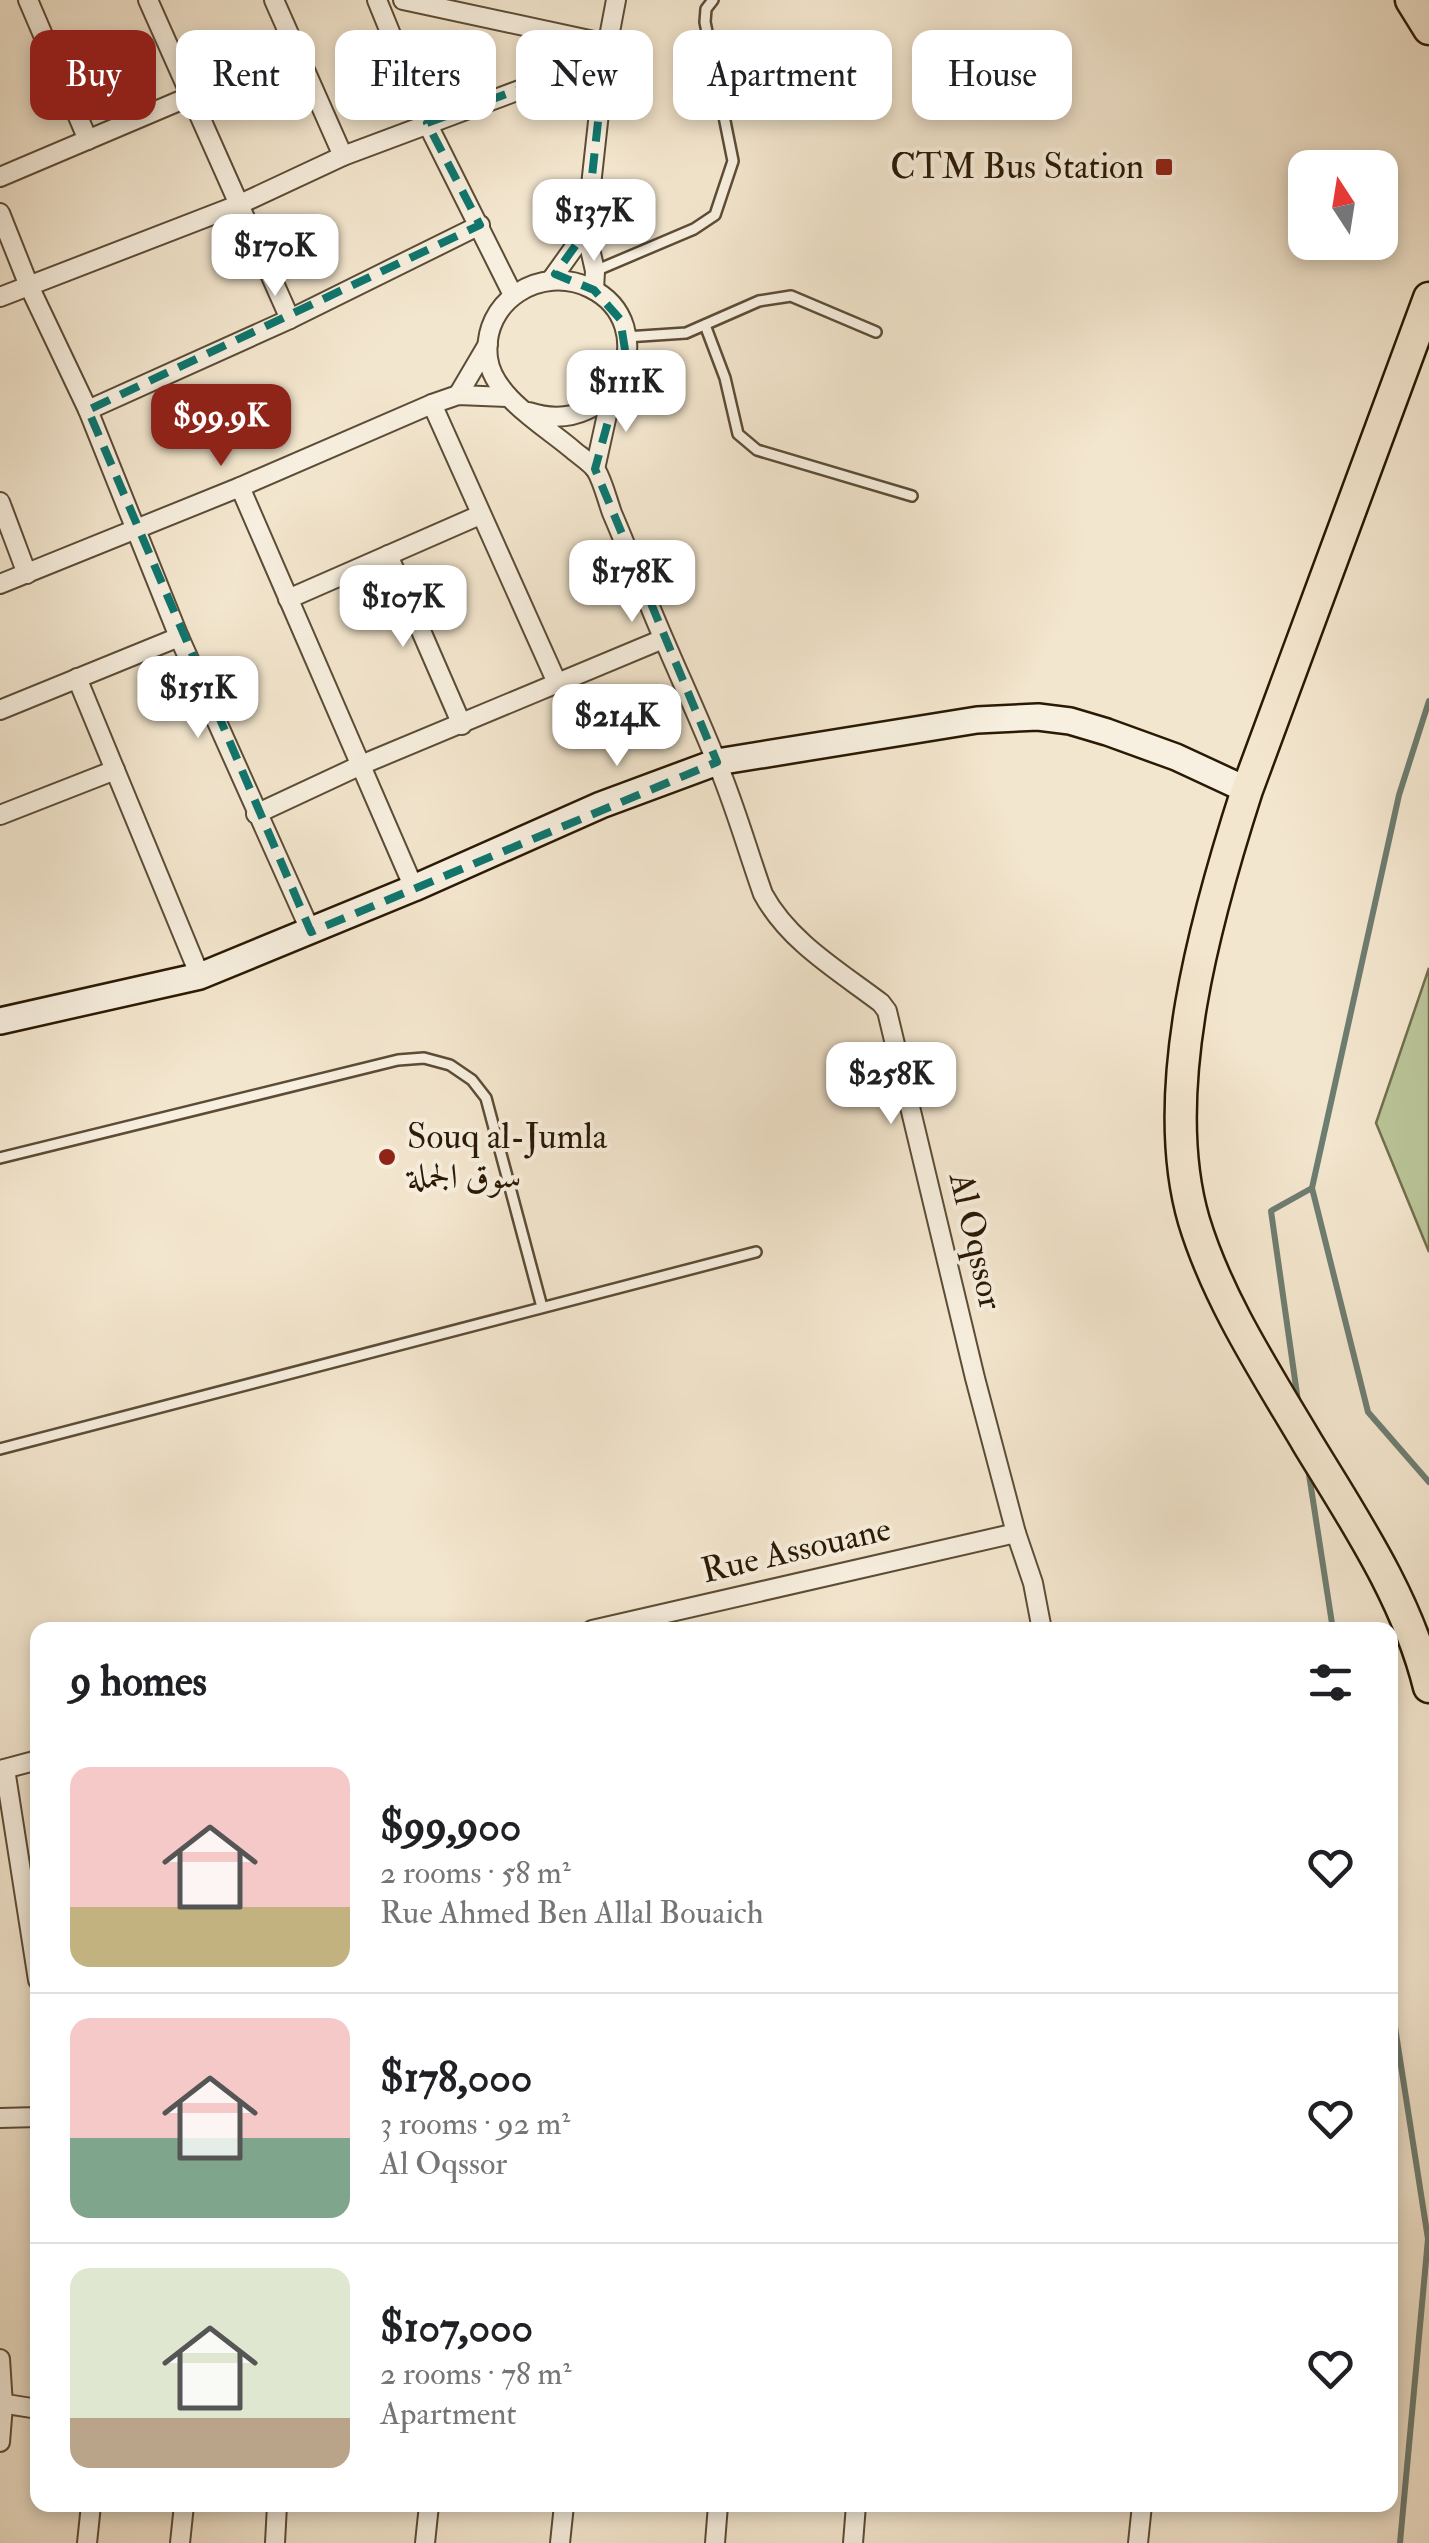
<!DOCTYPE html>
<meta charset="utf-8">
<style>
:root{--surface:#fff;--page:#f2f2f2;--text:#202124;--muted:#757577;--line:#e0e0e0;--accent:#8f2418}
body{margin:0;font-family:"IM FELL Double Pica",Amiri,serif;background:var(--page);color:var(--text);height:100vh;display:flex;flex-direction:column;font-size:38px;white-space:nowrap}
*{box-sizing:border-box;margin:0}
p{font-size:32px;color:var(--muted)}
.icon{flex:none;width:55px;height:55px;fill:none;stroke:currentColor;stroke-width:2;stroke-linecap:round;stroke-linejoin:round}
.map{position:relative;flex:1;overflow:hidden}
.side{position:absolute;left:30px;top:1622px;width:1368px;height:890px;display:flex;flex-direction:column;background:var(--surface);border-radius:20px;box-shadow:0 5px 15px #0003}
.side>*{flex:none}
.top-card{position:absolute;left:30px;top:30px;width:1370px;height:90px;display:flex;gap:20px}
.needle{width:65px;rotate:348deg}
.tools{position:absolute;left:1288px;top:150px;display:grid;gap:20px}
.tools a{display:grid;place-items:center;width:110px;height:110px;border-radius:20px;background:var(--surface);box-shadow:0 5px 15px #0003;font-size:50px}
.price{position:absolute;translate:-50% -85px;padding:0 22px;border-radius:20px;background:#fff;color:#222;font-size:32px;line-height:65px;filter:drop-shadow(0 2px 5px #0008)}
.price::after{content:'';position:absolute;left:50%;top:60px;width:30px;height:22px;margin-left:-15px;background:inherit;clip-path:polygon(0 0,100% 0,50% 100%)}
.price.current{background:var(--accent);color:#fff}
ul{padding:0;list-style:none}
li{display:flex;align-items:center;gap:30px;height:250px;padding:0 40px}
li+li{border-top:2px solid var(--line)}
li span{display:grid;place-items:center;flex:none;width:280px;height:200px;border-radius:20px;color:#555}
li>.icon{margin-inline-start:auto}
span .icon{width:120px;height:120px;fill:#fffc;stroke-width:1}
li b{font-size:42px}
h2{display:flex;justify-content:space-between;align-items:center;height:120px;padding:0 40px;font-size:42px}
.pill{padding:0 35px;border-radius:20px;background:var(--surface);box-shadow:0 5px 15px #0003;font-size:35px;line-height:90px}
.pill.current{background:var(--accent);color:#fff}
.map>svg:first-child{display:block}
</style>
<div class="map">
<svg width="1429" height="2543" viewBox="0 0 1429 2543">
<rect width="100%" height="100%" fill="#f3e6ce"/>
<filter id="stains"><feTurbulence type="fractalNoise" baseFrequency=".002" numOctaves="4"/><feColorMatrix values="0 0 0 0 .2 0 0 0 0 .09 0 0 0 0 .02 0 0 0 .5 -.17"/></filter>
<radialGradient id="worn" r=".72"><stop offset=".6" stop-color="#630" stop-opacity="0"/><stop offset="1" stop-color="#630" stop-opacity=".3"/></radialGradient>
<!-- green -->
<path fill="#bac599" stroke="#726f4e" stroke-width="2.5" d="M 1429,968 L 1429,1252 L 1376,1123 Z"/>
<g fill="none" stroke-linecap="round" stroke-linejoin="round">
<!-- stream -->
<g stroke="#6e7d71" stroke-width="6">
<path d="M 1312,1188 L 1368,1412 L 1429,1482"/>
<path d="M 1298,1401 L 1271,1211 L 1312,1188 L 1399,795 L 1429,701"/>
<path d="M 1308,1468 L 1333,1630"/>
<path d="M 1390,1995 L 1428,2239 L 1400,2543"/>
</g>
<!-- lane casing -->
<g stroke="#5c4c36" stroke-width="14">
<g id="lane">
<path d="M 595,271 L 694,229 L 715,215 L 733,161 L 705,22 L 706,9 L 713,0"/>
<path d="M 705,325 L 725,378 L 738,434 L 757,450 L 912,496"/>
<path d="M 626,337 L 686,333 L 759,301 L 791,296 L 876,332"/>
<path d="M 0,1158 L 398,1060 L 424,1058 L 450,1065 L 472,1080 L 486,1098 L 542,1307"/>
<path d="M 0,1449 L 756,1252"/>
</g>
</g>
<!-- street casing -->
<g stroke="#5c4c36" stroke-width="22">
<g id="street">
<path d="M 28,0 L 88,140"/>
<path d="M 148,0 L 290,319"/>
<path d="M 274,0 L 343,156"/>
<path d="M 377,0 L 427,123 L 513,295"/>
<path d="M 403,0 L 608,44"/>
<path d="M 0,177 L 191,96"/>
<path d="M 0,213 L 29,286 L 88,410 L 179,637 L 311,932"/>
<path d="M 551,280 L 586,231"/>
<path d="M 594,290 L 595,271 L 586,231 L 605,58 L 616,0"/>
<path d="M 0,297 L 238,205 L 343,156 L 605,58"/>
<path d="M 458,395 L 488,344"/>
<path d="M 432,404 L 558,685"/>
<path d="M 88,410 L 290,319 L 480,225"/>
<path d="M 529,412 C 619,441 664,324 590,288 C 541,264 481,301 488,358 C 493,397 544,425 573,450 C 580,456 591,463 596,470 C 603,482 607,499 612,513 C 625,543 637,574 649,604 C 670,656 694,706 715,758 C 734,802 747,849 763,894 C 789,942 839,971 881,1003 L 887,1011 L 975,1378 L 1016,1533 L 1033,1583 L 1042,1630"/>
<path d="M 595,469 L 612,392"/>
<path d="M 240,487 L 414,888"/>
<path d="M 0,502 L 27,574"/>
<path d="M 388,555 L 462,725"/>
<path d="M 0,584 L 240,487 L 432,404 L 458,395 L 507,397"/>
<path d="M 288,599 L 480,515"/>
<path d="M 77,678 L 200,976"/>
<path d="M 0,710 L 179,637"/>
<path d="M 256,814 L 361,765 L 663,639"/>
<path d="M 0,815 L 115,770"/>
<path d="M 592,1630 L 1016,1533"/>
<path d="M 5,1769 L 38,1980"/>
<path d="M 0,1770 L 38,1760"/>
<path d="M 0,2118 L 38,2117"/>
<path d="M 0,2359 L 3,2405 L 0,2442"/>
<path d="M 0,2403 L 38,2409"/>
<path d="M 87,2543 L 91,2505"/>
<path d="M 180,2543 L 184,2505"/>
<path d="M 275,2543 L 277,2505"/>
<path d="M 425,2543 L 429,2505"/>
<path d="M 560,2543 L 564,2505"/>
<path d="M 715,2543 L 718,2505"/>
<path d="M 853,2543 L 856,2505"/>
<path d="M 1138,2543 L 1142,2505"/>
</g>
</g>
<!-- secondary casing -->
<g stroke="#2a1903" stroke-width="30">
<path id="secondary" d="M 0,1021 L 200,976 L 414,888 L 601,805 L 717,762 L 977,720 L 1038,717 L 1070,721 L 1107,732 L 1176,757 L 1247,790"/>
</g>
<!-- primary casing -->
<g stroke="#2a1903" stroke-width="35">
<g id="primary">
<path d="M 1411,0 L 1429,29"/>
<path d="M 1429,298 L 1247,790 C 1207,914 1156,1092 1194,1221 C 1218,1300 1266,1373 1308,1444 C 1355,1521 1407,1598 1429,1687"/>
</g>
</g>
<!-- lane -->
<use href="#lane" stroke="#f7efdf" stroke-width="9"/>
<!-- street -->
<use href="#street" stroke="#f7efdf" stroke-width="18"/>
<!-- secondary -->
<use href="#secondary" stroke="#f7efdf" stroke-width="25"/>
<!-- primary -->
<use href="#primary" stroke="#f3e6ce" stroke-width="30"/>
</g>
<!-- marked area -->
<path fill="none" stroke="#0f766e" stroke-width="8" stroke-dasharray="20 12" stroke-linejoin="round" d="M 605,58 L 586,231 L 555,274 L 594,290 L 620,319 L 626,356 L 595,469 L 717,762 L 311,932 L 88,410 L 480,225 L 427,123 Z"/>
<!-- markers -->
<g fill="#8f2418" stroke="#f7efdf" stroke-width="4">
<rect x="1154" y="157" width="20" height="20" rx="5"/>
<circle cx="387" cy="1157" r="10"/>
</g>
<g text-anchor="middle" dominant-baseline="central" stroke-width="8" stroke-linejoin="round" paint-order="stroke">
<!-- poi labels -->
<g font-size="35" fill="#2a1903" stroke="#f7efdf" text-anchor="end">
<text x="1144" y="167">CTM Bus Station</text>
<text x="407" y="1137" text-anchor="start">Souq al-Jumla<tspan x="407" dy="40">سوق الجملة</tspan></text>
</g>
<!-- street labels -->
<g font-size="35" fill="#2a1903" stroke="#f7efdf">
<text transform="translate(976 1241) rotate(77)">Al Oqssor</text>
<text transform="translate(796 1550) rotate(-13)">Rue Assouane</text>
</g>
</g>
<rect width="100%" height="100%" filter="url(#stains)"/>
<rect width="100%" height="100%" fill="url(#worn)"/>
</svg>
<div class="tools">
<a><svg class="needle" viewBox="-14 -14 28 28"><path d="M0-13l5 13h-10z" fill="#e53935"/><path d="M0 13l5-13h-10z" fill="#757577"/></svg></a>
</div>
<b class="price" style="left:594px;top:264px">$137K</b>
<b class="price" style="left:275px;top:299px">$170K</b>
<b class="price" style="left:626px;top:435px">$111K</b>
<b class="price current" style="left:221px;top:469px">$99.9K</b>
<b class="price" style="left:632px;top:625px">$178K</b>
<b class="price" style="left:403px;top:650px">$107K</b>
<b class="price" style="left:198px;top:741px">$151K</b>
<b class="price" style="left:617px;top:769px">$214K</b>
<b class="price" style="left:891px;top:1127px">$258K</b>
<div class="top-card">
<a class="pill current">Buy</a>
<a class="pill">Rent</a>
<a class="pill">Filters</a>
<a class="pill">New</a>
<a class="pill">Apartment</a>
<a class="pill">House</a>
</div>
<section class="side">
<h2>9 homes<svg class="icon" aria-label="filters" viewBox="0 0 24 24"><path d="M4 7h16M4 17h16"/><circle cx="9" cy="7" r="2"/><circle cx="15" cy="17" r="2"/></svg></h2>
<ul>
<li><span style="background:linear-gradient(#f6c9c9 70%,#c2b280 0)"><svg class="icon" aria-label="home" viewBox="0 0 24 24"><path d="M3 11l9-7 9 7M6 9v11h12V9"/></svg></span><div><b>$99,900</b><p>2 rooms · 58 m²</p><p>Rue Ahmed Ben Allal Bouaich</p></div><svg class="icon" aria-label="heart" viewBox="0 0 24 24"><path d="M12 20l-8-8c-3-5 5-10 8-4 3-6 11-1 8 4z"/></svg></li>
<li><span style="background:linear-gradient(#f6c9c9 60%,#7fa58c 0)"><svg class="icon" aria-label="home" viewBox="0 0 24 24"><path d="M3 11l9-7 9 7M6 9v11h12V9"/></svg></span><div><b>$178,000</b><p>3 rooms · 92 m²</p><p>Al Oqssor</p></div><svg class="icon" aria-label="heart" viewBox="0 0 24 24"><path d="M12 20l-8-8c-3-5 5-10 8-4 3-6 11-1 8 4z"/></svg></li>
<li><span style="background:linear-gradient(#dfe7d0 75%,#b9a48a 0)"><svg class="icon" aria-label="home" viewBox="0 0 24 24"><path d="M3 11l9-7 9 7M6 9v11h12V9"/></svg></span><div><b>$107,000</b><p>2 rooms · 78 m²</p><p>Apartment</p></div><svg class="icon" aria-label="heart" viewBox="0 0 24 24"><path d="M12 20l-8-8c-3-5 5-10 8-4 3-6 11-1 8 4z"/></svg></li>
</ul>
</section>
</div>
